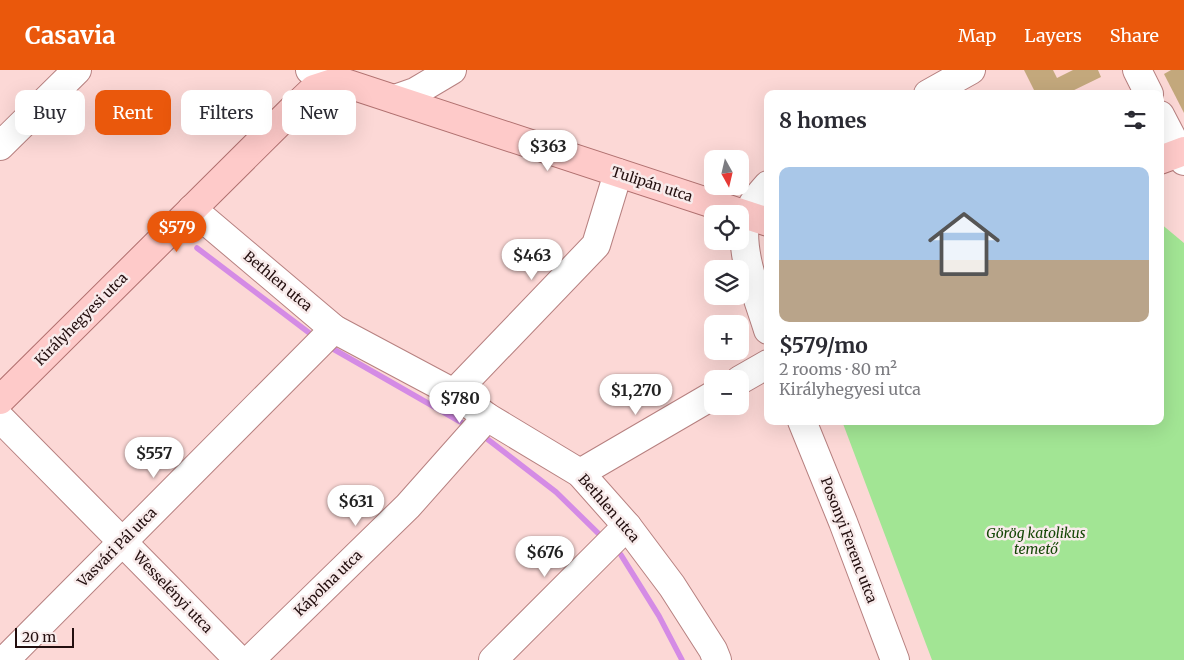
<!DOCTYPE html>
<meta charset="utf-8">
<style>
:root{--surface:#fff;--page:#f7f7f7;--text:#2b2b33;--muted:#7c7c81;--accent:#ea580c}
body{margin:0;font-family:Merriweather,serif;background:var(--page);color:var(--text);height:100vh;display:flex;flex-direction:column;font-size:19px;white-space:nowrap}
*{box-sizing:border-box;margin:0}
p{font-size:16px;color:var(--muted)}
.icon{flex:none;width:28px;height:28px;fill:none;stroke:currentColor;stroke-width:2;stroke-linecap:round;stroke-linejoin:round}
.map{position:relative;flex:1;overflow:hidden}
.drawer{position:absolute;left:764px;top:20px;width:400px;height:335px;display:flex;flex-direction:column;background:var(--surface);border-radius:10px;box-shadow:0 5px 20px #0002}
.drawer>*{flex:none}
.hud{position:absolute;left:15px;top:20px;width:475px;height:45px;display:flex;gap:10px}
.needle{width:32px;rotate:172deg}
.fabs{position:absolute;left:704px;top:80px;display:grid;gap:10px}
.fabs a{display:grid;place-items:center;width:45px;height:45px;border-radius:10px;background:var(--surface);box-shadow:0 5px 20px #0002;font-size:25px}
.scale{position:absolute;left:15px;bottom:12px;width:59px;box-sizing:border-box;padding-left:5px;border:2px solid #230f0f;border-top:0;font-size:14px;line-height:18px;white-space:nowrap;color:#230f0f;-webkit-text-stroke:4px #f8ebeb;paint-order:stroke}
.price{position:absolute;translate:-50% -42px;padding:0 11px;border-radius:18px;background:#fff;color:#222;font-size:16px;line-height:32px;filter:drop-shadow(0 1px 2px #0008)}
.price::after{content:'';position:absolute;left:50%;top:30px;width:15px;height:11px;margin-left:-8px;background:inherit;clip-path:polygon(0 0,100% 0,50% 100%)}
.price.selected{background:var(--accent);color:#fff}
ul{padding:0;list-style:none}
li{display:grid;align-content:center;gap:10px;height:265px;padding:0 15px}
li span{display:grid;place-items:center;height:155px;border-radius:10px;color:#555}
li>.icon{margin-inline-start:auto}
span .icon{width:90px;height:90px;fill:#fffc;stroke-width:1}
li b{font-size:21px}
h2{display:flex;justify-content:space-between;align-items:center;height:60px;padding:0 15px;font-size:21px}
.pill{padding:0 18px;border-radius:10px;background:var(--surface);box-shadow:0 5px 20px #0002;font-size:18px;line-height:45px}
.pill.selected{background:var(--accent);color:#fff}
header{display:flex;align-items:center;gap:30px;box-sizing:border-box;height:70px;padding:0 25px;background:var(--accent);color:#fff}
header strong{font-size:24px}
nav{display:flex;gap:28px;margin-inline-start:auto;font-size:18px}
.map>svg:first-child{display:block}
</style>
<header>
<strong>Casavia</strong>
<nav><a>Map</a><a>Layers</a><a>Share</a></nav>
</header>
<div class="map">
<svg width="1184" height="590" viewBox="0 0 1184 590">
<rect width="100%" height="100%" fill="#fcd8d6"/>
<!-- green -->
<path fill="#a2e594" d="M 1160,153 L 1184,173 L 1184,590 L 932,590 L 842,351 L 1160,351 Z"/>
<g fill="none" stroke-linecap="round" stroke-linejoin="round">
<!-- stream -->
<g stroke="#d48be5" stroke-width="5.5">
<path d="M 197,178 L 316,268"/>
<path d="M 328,276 L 466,355"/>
<path d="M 486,368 L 556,422 L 602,467"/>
<path d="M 621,485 L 659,546 L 682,590"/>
</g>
</g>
<!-- building -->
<g fill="#c3a87c">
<path d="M 1024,0 L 1053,0 L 1057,8 L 1073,0 L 1098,0 L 1101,7 L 1066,24 L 1036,24 Z"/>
<path d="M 1171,0 L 1184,0 L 1184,43 L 1164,4 Z"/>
</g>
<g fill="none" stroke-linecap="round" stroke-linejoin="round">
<!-- minor casing -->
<g stroke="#b78180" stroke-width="30">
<g id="minor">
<path d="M 310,0 L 339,11"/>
<path d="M 1137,0 L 1149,24"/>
<path d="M 928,24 L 971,0"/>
<path d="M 395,29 L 415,22 L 452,0"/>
<path d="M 1160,45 L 1184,91"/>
<path d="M 0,76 L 77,0"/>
<path d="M 768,115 C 760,124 752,133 748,144 C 735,173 759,230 768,260"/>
<path d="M 192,139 L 334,259 L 454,323 L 487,347 L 580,403 L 627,456 L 672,516 L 713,580 L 717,590"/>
<path d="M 740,310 L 768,294"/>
<path d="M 454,323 L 596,175 L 618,103"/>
<path d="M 0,348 L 239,590"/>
<path d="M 802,351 L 843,452 L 895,590"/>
<path d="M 580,403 L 712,326"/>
<path d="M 5,590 L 334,259"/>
<path d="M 250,590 L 408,436 L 487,347"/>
<path d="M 493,590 L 627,456"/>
</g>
</g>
<!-- major casing -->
<g stroke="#b17170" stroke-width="30">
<g id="major">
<path d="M 1160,90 L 1184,81"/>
<path d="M 0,330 L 294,38 L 314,19 L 339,11 L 768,152"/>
</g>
</g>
<!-- minor -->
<use href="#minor" stroke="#fff" stroke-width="28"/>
<!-- major -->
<use href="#major" stroke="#fecac9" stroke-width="28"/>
</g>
<g text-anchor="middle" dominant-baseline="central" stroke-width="5" stroke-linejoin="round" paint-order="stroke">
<!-- street labels -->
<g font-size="14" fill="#230f0f" stroke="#f8ebeb">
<text transform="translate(652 114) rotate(18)">Tulipán utca</text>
<text transform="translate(278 211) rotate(40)">Bethlen utca</text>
<text transform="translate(81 249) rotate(-45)">Királyhegyesi utca</text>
<text transform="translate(609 438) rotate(49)">Bethlen utca</text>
<text transform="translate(849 470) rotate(69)">Posonyi Ferenc utca</text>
<text transform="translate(117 477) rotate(-45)">Vasvári Pál utca</text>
<text transform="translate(328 513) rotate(-44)">Kápolna utca</text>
<text transform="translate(173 522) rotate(46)">Wesselényi utca</text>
</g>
<!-- park labels -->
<g font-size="14" font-style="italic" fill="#154706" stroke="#f8ebeb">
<text x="1036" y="463">Görög katolikus<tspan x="1036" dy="16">temető</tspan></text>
</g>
</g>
</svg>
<div class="fabs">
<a><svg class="needle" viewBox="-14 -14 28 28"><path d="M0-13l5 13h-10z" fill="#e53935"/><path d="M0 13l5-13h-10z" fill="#7c7c81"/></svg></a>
<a><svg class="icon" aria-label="locate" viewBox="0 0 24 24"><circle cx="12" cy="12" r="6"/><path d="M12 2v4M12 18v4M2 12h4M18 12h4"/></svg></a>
<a><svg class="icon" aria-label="layers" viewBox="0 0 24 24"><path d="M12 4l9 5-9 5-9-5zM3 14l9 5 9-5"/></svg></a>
<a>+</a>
<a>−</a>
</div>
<div class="scale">20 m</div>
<b class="price" style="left:548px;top:102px">$363</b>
<b class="price selected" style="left:177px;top:183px">$579</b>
<b class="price" style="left:532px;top:211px">$463</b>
<b class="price" style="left:636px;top:346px">$1,270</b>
<b class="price" style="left:460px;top:354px">$780</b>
<b class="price" style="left:154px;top:409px">$557</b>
<b class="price" style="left:356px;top:457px">$631</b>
<b class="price" style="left:545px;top:508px">$676</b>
<div class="hud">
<a class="pill">Buy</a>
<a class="pill selected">Rent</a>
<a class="pill">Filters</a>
<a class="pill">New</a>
</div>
<section class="drawer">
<h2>8 homes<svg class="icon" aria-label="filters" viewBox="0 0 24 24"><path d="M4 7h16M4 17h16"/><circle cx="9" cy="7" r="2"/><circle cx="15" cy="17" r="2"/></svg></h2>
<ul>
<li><span style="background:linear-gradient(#a9c7e8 60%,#b9a48a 0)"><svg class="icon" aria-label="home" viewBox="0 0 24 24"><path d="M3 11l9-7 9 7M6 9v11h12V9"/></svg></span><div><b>$579/mo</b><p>2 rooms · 80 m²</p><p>Királyhegyesi utca</p></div></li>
</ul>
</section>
</div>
